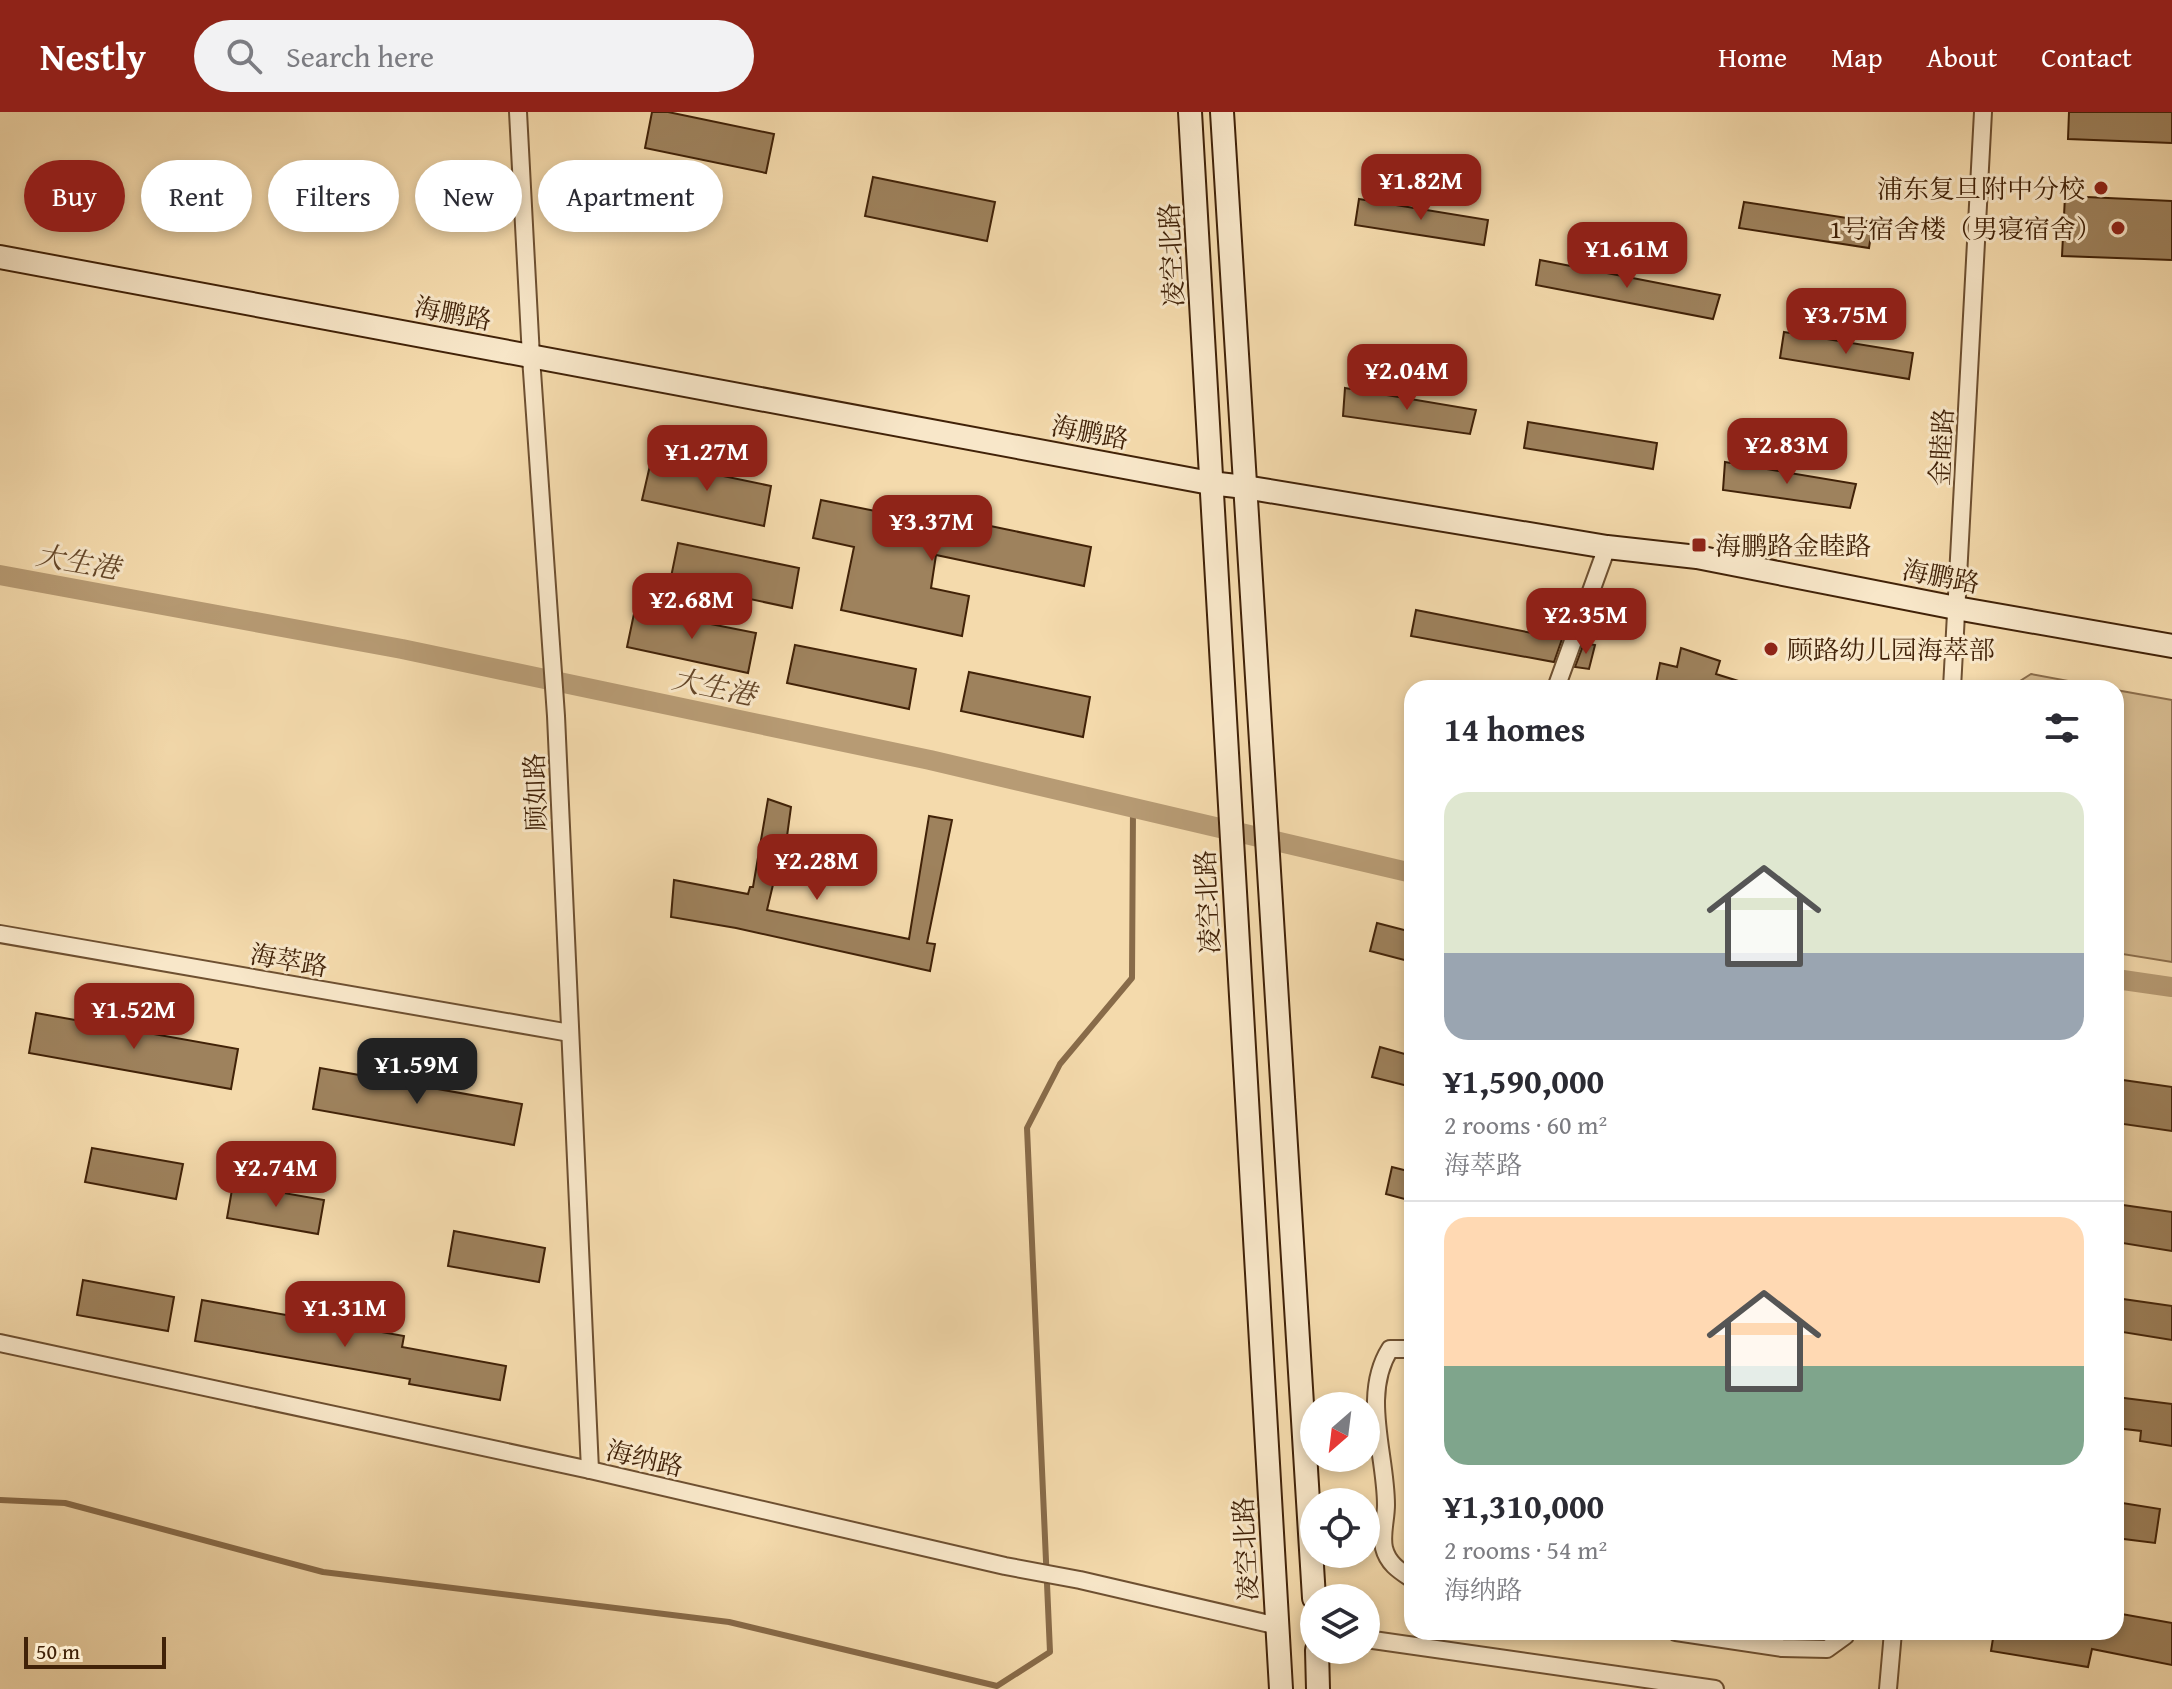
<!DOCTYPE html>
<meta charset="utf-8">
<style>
:root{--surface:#fff;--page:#f2f2f3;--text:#2b2b33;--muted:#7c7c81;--line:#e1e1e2;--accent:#8f2418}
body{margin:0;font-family:"Gentium Book Plus","Noto Serif SC",serif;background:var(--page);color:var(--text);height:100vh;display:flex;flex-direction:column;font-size:30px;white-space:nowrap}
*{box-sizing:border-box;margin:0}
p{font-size:26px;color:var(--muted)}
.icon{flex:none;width:44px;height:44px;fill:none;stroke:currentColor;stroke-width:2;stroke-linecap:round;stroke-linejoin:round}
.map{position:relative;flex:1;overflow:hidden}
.panel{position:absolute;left:1404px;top:568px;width:720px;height:960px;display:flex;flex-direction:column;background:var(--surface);border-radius:24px;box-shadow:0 4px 12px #0003}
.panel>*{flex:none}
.guide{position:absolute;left:24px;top:48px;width:760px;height:72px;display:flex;gap:16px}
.needle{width:52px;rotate:208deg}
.controls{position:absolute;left:1300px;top:1280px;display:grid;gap:16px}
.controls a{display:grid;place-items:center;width:80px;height:80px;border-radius:50%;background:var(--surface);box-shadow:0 4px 12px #0003;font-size:40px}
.scale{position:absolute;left:24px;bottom:20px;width:142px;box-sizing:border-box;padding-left:8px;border:4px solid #412208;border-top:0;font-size:22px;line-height:28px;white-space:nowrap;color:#412208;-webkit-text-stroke:6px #f8e7c9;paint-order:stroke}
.price{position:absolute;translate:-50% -68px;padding:0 18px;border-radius:16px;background:var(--accent);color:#fff;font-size:26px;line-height:52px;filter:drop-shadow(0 2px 4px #0008)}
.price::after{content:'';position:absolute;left:50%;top:48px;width:24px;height:18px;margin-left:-12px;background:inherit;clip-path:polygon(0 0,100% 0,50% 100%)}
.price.active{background:#222;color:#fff}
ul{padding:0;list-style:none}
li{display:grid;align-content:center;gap:16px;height:424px;padding:0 40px}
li+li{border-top:2px solid var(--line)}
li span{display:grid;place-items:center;height:248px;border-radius:24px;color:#555}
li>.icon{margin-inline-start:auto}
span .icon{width:144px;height:144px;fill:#fffc;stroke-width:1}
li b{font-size:34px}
h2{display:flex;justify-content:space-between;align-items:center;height:96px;padding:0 40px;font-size:34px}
.pill{padding:0 28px;border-radius:36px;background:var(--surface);box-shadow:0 4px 12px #0003;font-size:28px;line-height:72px}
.pill.active{background:var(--accent);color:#fff}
header{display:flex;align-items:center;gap:48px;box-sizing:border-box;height:112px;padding:0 40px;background:var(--accent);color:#fff}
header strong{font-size:38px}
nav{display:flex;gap:44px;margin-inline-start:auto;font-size:28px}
.search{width:560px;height:72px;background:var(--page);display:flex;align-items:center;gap:20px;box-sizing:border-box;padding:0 28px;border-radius:44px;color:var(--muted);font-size:30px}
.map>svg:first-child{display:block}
</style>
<header>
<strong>Nestly</strong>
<div class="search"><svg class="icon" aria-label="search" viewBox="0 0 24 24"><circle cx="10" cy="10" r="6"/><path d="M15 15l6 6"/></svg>Search here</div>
<nav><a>Home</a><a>Map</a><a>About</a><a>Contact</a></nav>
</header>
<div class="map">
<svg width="2172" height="1577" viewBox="0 0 2172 1577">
<rect width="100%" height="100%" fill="#f4daac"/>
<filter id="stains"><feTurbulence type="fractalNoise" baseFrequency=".0025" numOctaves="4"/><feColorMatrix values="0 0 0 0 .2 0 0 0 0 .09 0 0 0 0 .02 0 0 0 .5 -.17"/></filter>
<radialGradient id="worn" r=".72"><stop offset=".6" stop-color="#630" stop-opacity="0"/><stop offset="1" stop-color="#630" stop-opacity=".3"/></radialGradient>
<!-- green -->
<g fill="#d6bb90" stroke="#8c6e4c" stroke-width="2">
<path d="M 2031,562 L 2106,576 L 2009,576 Z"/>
<path d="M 2116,578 L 2172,588 L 2172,850 L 2116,841 Z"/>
</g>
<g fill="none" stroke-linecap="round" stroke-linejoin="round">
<!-- stream -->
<path stroke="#886b49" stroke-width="6" d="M 0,1388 L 65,1391 L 323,1460 L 729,1510 L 997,1574 L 1050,1540 L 1027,1016 L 1060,952 L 1132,866 L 1133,696"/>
<!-- canal -->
<g stroke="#b79b74" stroke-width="20">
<path d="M 0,463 L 402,537 L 930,648 L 1412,761"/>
<path d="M 2116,867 L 2172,875"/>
</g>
</g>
<!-- building -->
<g fill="#9e825d" stroke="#412208" stroke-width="2">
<path d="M 652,0 L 668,0 L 774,22 L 766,61 L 645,36 Z"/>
<path d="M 2069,0 L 2172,0 L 2172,31 L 2068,27 Z"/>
<path d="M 873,65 L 995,90 L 987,129 L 865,104 Z"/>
<path d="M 2065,84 L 2172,89 L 2172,148 L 2062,144 Z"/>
<path d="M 1359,87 L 1488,108 L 1484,133 L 1355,113 Z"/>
<path d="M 1744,90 L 1873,110 L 1869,136 L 1739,116 Z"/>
<path d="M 1540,148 L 1720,183 L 1713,207 L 1536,173 Z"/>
<path d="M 1784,220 L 1913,241 L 1909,267 L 1780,246 Z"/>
<path d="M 1345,276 L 1476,298 L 1470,322 L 1343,304 Z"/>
<path d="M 1528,310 L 1657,331 L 1653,357 L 1524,336 Z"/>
<path d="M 651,349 L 771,374 L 764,414 L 642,388 Z"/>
<path d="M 1725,350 L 1856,372 L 1850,396 L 1723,378 Z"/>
<path d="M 821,388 L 969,418 L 971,410 L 1091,435 L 1084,474 L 936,443 L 931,476 L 969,484 L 962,524 L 841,498 L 854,435 L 813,426 Z"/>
<path d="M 678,431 L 799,456 L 792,496 L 670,470 Z"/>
<path d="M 635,497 L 756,521 L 748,561 L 627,535 Z"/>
<path d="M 1416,498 L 1562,527 L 1554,550 L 1411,524 Z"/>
<path d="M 1584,531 L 1595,533 L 1589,557 L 1575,555 Z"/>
<path d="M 795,533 L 916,557 L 909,597 L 787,571 Z"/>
<path d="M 1681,536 L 1720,549 L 1716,562 L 1748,572 L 1747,576 L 1655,576 L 1660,551 L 1677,555 Z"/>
<path d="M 969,560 L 1090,585 L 1083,625 L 961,599 Z"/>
<path d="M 768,687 L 791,695 L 782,761 L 776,760 L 767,798 L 909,827 L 929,704 L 952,708 L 927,831 L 935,832 L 930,859 L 736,816 L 671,805 L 674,768 L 748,782 L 750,775 L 753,775 Z"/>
<path d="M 1377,811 L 1412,820 L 1412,850 L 1370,839 Z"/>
<path d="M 36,901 L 238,937 L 231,977 L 29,941 Z"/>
<path d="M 1380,935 L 1412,944 L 1412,975 L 1372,965 Z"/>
<path d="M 320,956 L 522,992 L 514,1033 L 313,997 Z"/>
<path d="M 2116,967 L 2172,975 L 2172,1019 L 2116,1011 Z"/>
<path d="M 92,1036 L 183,1052 L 176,1087 L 85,1070 Z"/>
<path d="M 1392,1055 L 1412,1060 L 1412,1089 L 1386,1082 Z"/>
<path d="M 233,1072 L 324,1088 L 318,1122 L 227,1106 Z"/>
<path d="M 2116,1092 L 2172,1100 L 2172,1139 L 2116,1130 Z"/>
<path d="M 454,1119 L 545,1136 L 539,1170 L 448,1154 Z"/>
<path d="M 83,1168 L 174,1185 L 168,1219 L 77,1203 Z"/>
<path d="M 2116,1186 L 2172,1194 L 2172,1228 L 2116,1219 Z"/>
<path d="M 202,1188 L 404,1224 L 402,1235 L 506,1254 L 500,1288 L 409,1272 L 410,1267 L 195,1229 Z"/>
<path d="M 2116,1285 L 2172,1292 L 2172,1334 L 2140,1329 L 2141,1319 L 2116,1316 Z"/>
<path d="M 2116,1390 L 2160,1397 L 2155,1431 L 2116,1426 Z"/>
<path d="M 2116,1501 L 2172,1511 L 2172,1553 L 2092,1537 L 2088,1555 L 1991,1539 L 1994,1520 L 2116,1520 Z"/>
</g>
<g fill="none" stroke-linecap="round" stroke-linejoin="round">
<!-- street casing -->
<g stroke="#6e5031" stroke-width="20">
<g id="street">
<path d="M 518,0 L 531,245 L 556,604 L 590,1358"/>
<path d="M 1556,576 L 1607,435"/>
<path d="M 1952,576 L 1983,0"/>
<path d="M 0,822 L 570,921"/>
<path d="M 0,1231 L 590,1358 L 1005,1454 L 1080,1468 L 1278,1514"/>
<path d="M 1412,1237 L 1390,1237 C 1361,1283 1386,1342 1386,1393 C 1386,1407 1381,1423 1384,1436 C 1388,1452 1400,1459 1412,1467"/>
<path d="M 1676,1520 L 1782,1536 L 1827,1537 L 1845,1524 L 1846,1520"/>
<path d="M 1366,1527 L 1715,1577"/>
<path d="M 1888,1577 L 1893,1520"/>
</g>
</g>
<!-- secondary casing -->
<g stroke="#412208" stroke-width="26">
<g id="secondary">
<path d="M 1190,0 L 1281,1577"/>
<path d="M 1222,0 L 1314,1486"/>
<path d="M 0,145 L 1210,371 L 1245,375 L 1607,435 L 1697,445 L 1956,496 L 2172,534"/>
<path d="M 1317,1538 L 1318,1577"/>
</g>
</g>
<!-- street -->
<use href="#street" stroke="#f8e7c9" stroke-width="16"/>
<!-- secondary -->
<use href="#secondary" stroke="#f8e7c9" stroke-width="22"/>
</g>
<!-- markers -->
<g fill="#8f2418" stroke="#f8e7c9" stroke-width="3">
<circle cx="2101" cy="76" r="8"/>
<circle cx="2118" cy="116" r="8"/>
<rect x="1691" y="425" width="16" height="16" rx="4"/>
<circle cx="1771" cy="537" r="8"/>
</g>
<g text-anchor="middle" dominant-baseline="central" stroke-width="6" stroke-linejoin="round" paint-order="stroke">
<!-- poi labels -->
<g font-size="26" fill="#412208" stroke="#f8e7c9" text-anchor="end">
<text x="2085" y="76">浦东复旦附中分校</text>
<text x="2102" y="116">1号宿舍楼（男寝宿舍）</text>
<text x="1715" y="433" text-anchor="start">海鹏路金睦路</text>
<text x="1787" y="537" text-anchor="start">顾路幼儿园海萃部</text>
</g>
<!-- street labels -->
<g font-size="26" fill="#412208" stroke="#f8e7c9">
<text transform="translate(1171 143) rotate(-93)">凌空北路</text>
<text transform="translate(453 201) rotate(11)">海鹏路</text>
<text transform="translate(1090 320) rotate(11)">海鹏路</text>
<text transform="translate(1941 335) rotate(-87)">金睦路</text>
<text transform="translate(1941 464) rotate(11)">海鹏路</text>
<text transform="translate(535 680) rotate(-92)">顾如路</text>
<text transform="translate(1207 790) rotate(-93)">凌空北路</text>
<text transform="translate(289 848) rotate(10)">海萃路</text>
<text transform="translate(645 1346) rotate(13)">海纳路</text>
<text transform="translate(1245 1437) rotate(-93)">凌空北路</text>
</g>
<!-- water labels -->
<g font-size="28" font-style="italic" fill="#644628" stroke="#f8e7c9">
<text transform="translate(78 449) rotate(10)">大生港</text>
<text transform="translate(714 574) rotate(12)">大生港</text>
</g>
</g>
<rect width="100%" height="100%" filter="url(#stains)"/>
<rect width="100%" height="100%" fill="url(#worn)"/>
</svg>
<div class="controls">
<a><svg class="needle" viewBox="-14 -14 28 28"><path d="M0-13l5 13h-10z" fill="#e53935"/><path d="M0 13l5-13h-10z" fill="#7c7c81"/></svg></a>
<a><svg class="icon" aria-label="locate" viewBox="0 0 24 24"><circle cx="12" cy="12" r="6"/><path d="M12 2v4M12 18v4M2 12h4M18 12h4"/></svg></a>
<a><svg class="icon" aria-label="layers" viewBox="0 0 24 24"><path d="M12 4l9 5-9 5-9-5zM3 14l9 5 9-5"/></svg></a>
</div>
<div class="scale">50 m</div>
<b class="price" style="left:1421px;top:110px">¥1.82M</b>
<b class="price" style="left:1627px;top:178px">¥1.61M</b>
<b class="price" style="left:1846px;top:244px">¥3.75M</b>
<b class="price" style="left:1407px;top:300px">¥2.04M</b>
<b class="price" style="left:1787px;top:374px">¥2.83M</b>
<b class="price" style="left:707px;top:381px">¥1.27M</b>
<b class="price" style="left:932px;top:451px">¥3.37M</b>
<b class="price" style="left:692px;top:529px">¥2.68M</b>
<b class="price" style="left:1586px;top:544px">¥2.35M</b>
<b class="price" style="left:817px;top:790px">¥2.28M</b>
<b class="price" style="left:134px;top:939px">¥1.52M</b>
<b class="price active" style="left:417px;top:994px">¥1.59M</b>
<b class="price" style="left:276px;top:1097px">¥2.74M</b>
<b class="price" style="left:345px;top:1237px">¥1.31M</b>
<div class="guide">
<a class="pill active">Buy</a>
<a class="pill">Rent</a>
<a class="pill">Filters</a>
<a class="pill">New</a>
<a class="pill">Apartment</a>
</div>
<section class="panel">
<h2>14 homes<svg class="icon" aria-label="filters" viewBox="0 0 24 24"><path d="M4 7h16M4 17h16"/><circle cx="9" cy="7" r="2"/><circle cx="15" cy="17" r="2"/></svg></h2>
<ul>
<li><span style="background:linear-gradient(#dfe7d0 65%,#9aa5b1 0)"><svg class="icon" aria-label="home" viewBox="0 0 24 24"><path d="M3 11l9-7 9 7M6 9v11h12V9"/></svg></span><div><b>¥1,590,000</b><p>2 rooms · 60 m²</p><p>海萃路</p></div></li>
<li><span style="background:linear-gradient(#ffd9b3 60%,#7fa58c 0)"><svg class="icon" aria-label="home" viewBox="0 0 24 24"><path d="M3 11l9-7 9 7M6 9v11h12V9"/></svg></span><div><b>¥1,310,000</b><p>2 rooms · 54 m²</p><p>海纳路</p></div></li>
</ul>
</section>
</div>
